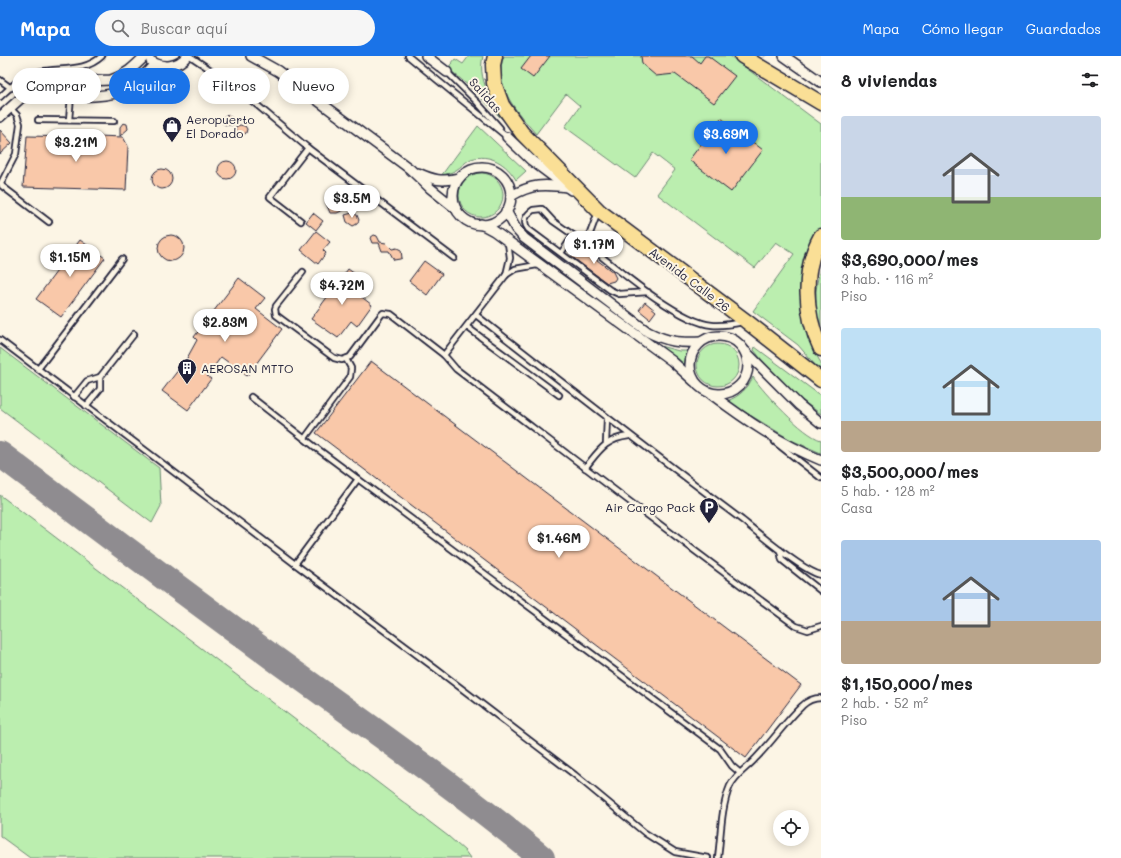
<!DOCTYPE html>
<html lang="es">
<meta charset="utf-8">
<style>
:root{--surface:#fff;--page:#f6f6f6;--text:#202124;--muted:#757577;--accent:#1a73e8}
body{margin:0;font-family:Mali,sans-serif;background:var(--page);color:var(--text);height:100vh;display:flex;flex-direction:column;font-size:15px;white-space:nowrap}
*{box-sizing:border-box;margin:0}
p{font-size:13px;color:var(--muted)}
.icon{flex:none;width:22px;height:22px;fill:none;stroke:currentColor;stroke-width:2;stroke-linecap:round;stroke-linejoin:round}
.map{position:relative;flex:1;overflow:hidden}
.panel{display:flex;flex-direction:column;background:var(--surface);width:300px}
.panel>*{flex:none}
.top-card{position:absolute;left:12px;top:12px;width:380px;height:36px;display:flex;gap:8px}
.buttons{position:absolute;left:773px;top:754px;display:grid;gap:8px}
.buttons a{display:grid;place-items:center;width:36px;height:36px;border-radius:50%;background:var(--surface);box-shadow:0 2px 10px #0003;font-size:20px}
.price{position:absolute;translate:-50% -34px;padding:0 9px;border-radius:14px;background:#fff;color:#222;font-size:13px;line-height:26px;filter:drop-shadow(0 1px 2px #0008)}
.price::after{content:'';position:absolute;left:50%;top:24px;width:12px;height:9px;margin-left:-6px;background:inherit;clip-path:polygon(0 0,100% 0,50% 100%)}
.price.current{background:var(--accent);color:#fff}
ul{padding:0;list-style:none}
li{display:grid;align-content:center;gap:8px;height:212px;padding:0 20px}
li span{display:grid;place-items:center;height:124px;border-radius:4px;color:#555}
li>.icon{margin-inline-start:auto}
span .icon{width:72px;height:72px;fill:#fffc;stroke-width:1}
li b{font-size:17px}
h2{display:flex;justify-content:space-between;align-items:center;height:48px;padding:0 20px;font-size:17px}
.chip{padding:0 14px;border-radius:18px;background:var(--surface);box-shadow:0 2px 10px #0003;font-size:14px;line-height:36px}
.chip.current{background:var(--accent);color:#fff}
header{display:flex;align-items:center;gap:24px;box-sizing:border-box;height:56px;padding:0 20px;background:var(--accent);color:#fff}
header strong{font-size:19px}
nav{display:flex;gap:22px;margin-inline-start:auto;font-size:14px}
.search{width:280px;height:36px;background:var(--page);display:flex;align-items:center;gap:10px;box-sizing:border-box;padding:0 14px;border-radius:22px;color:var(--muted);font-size:15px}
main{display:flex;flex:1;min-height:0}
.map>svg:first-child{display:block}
</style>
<header>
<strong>Mapa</strong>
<div class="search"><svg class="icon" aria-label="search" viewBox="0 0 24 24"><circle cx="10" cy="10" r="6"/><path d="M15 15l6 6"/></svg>Buscar aquí</div>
<nav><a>Mapa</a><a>Cómo llegar</a><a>Guardados</a></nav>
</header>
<main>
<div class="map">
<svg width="821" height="802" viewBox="0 0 821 802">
<rect width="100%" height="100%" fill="#fcf5e5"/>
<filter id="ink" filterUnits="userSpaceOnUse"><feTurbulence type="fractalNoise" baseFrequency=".025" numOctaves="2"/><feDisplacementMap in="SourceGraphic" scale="8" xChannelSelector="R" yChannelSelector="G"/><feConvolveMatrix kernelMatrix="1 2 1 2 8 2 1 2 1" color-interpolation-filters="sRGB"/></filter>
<g filter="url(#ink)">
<!-- green -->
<g fill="#bbeeaf" stroke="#6e8875">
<path d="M 469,0 L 483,0 C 476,28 497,51 512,73 L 470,31 L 448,12 L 455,3 L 463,8 Z"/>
<path d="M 504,0 L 730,0 L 821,68 L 821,172 L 805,203 L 801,215 L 800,230 L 802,249 L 814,295 L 821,307 L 821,316 L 798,289 L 753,255 L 794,198 L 776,186 L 755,212 L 657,138 L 675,114 L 653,97 L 635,122 L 565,71 L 580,50 L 566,38 L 536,78 C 518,57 492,30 504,0 Z"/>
<path d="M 478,70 L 526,115 L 516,124 C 507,108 490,97 471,103 C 465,106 461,111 456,114 C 451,117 446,118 441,120 Z"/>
<circle cx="481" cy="139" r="22"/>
<path d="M 821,211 L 821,276 C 814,256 814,231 821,211 Z"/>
<circle cx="718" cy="309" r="21"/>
<path d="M 660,290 L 679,295 L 688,295 L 684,308 Z"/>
<path d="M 755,291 L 821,340 L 821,358 L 804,346 L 772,317 L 754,294 Z"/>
<path d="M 0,292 L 159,412 L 161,450 L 152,467 L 0,352 Z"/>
<path d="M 753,321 C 764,337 803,379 821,384 L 821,397 L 791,384 L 727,345 C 740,340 747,333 753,321 Z"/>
<path d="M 0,439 L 448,780 L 465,795 L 470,802 L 30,802 L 0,780 Z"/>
</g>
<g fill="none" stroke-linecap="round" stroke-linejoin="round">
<!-- taxiway -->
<path stroke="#8f8c90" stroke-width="26" d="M 0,398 C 91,467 183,536 275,603 C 365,668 456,731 542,802"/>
</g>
<!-- building -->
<g fill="#f9c8a9" stroke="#22223b">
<path d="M 531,0 L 550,0 L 533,22 L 521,13 Z"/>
<path d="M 641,0 L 692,0 L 700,7 L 705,0 L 708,0 L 735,20 L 714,47 L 675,18 L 656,20 L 642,8 Z"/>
<path d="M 228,59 L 232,62 L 233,69 L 226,69 L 222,67 L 223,61 Z"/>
<path d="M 721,62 L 763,94 L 731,136 L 689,104 Z"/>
<path d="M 123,67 L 127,68 L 128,73 L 120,80 L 120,71 Z"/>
<path d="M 240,69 L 245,70 L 247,73 L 246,77 L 242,80 L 238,79 L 235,71 Z"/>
<path d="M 0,74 L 12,87 L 0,98 Z"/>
<path d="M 73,79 L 123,81 L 128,90 L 126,134 L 23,131 L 27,80 L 73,81 Z"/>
<circle cx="227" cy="114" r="9"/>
<circle cx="162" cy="123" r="10"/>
<path d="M 333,140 L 340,141 L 342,144 L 344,154 L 337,157 L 330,157 L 326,147 L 328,144 Z"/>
<path d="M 313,157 L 323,165 L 316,174 L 306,166 Z"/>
<path d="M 352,157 L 357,159 L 359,164 L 357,168 L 353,170 L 347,166 L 345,159 Z"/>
<path d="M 316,175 L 330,186 L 323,194 L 326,197 L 318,208 L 301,194 Z"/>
<path d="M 374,179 L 377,180 L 380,186 L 386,187 L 392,193 L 397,192 L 401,194 L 402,202 L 400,203 L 394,204 L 389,195 L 382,195 L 379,187 L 372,187 L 370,182 Z"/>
<circle cx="171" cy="192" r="13"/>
<path d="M 80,184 L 105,202 L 61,261 L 36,243 Z"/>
<path d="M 576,192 L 581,192 L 613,216 L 616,222 L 614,225 L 607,227 L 572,201 L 573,194 Z"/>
<path d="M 424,205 L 442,218 L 427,239 L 409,225 Z"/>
<path d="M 348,213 L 362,223 L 354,235 L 372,249 L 357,270 L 351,265 L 338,282 L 311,263 Z"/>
<path d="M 239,222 L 265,242 L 256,253 L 282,273 L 247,320 L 221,301 L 207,320 L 211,323 L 188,354 L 162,335 L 186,304 L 197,284 L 194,281 Z"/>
<path d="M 645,246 L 656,255 L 650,263 L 639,254 Z"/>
<path d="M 371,305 L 801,629 L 746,702 L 316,377 Z"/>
</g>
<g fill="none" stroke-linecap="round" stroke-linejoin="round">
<!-- minor-tunnel -->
<path stroke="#d0cbc3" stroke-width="9" stroke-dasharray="9 4.5" stroke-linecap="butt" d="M 764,0 L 765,1"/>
<!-- service casing -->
<g stroke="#22223b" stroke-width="8">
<g id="service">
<path d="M 190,0 L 232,28 L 308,92 L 454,202"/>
<path d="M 408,0 L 507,81"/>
<path d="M 447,16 L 477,46 L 500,72"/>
<path d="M 0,24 L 11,32"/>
<path d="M 0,41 C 11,31 22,19 38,16 C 61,11 84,17 102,0"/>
<path d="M 10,52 L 17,59 L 20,68 L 16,98 L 1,127 L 2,130 L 49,166"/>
<path d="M 38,64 L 114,65"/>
<path d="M 69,64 L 71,40"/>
<path d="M 598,156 L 586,188 C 615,211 678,266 712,269 C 722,270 733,268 743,266"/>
<path d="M 301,165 L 270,141 L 308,92"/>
<path d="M 586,188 L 553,165 L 542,153 L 533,154 C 526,159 522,165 528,173 L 610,234 L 619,238 L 648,236"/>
<path d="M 561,197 L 573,180"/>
<path d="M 303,216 L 276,250 L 275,253 L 276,259 L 334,302 L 342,304 L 350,301 L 381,259 L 383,257 L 391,258 L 444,299 L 456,313 C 569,399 681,486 796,570 L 808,574 L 821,570"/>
<path d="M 506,219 L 510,202 L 508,187"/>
<path d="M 476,259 C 564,328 652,397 742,464 C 758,477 804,516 821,519"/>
<path d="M 467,271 L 559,339"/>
<path d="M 0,284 L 295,508 L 436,613 L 575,719 L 645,777 L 675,796 L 708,802"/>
<path d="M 444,299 L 506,219 L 515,213 L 537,209"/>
<path d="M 38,313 L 122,203"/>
<path d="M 74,341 L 87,325 L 100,321 L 134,278"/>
<path d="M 251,341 L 319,394 L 720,693 L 732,710 L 739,716"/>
<path d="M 86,350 L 100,333 L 100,321"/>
<path d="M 305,382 L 350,321 L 351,312 L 346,303"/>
<path d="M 775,386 L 821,422"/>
<path d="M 606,387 L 607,362"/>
<path d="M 585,412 C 599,395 605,383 629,380"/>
<path d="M 780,494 L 782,504 L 821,535"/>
<path d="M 295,508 L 358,423"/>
<path d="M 718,802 C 721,779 721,751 730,730 C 736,718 747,712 755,703 C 772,686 785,666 802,650 C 807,645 814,642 821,642"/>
</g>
</g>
<!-- minor casing -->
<g stroke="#22223b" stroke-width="12">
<g id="minor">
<path d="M 251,0 L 278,15 L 410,113 L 430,132 L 455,152"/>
<path d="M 426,0 L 447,16"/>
<path d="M 784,0 L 821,26"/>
<path d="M 151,5 C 163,13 178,11 187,0"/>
<path d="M 45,32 C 50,34 55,37 60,38 C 77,42 112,41 127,33 C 139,27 146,17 155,8"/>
<path d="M 0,61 L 21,42 L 37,33 L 45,32 L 60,26 L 111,24 C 126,19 134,11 145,0"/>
<path d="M 507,81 L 531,104 L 571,134"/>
<circle cx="482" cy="140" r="29"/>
<path d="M 418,117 C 433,124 442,126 458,122"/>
<path d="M 511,140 C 532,128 543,128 567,131"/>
<path d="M 506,155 L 516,173 L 524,182 L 648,276 C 668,286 679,287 701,286"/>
<path d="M 481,168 L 494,175 L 672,305 L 694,325"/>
<circle cx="719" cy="309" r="29"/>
<path d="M 746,296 L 799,349 L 821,367"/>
<path d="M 711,338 C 747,365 779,387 821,404"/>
</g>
</g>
<!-- primary casing -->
<g stroke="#22223b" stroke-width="17">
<g id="primary">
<path d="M 495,0 L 493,9 L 494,27 L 502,49 L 522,77 L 599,155 L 746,265 L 821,324"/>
<path d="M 742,0 L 821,47"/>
<path d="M 821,180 C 802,214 804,258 821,293"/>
</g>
</g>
<!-- service -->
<use href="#service" stroke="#fcf5e5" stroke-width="4.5"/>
<!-- minor -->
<use href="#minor" stroke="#fcf5e5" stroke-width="9"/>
<!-- primary -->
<use href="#primary" stroke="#fadf96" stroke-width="14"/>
</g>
</g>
<!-- icons -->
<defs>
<g id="shop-pin" transform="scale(1)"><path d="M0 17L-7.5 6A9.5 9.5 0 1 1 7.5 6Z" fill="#22223b" stroke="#fcf5e5"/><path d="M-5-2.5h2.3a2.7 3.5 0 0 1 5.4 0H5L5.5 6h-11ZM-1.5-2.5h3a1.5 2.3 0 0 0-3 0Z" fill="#fff"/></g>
<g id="building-pin" transform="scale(1)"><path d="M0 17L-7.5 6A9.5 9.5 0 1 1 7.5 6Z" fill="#22223b" stroke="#fcf5e5"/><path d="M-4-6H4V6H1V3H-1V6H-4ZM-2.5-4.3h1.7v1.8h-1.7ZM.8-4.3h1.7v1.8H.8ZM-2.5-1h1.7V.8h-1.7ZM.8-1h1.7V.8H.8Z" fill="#fff"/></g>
<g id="parking-pin" transform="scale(1)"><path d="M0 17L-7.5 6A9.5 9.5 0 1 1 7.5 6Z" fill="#22223b" stroke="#fcf5e5"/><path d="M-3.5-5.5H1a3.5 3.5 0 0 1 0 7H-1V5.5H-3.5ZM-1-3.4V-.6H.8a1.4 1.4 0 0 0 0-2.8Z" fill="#fff"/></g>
</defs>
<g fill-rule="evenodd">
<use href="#shop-pin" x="172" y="70"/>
<use href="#building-pin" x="187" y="312"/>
<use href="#parking-pin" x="709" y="451"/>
</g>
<g text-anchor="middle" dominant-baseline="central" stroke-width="4" stroke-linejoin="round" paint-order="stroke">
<!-- street labels -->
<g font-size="12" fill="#22223b" stroke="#fcf5e5">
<text transform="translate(486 39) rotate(48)">Salidas</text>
<text transform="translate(690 223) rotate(37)">Avenida Calle 26</text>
</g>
<!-- poi labels -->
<g font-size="12" fill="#22223b" stroke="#fcf5e5" text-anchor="start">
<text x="186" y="63">Aeropuerto<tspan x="186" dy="14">El Dorado</tspan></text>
<text x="201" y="312">AEROSAN MTTO</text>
<text x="695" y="451" text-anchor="end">Air Cargo Pack</text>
</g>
</g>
</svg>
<div class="buttons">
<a><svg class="icon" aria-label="locate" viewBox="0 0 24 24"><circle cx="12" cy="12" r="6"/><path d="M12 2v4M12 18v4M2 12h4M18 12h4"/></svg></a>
</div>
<b class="price current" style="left:726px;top:99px">$3.69M</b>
<b class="price" style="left:76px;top:107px">$3.21M</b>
<b class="price" style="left:352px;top:163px">$3.5M</b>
<b class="price" style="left:594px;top:209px">$1.17M</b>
<b class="price" style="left:70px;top:222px">$1.15M</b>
<b class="price" style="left:342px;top:250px">$4.72M</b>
<b class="price" style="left:225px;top:287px">$2.83M</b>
<b class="price" style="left:559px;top:503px">$1.46M</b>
<div class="top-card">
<a class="chip">Comprar</a>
<a class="chip current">Alquilar</a>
<a class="chip">Filtros</a>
<a class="chip">Nuevo</a>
</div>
</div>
<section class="panel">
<h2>8 viviendas<svg class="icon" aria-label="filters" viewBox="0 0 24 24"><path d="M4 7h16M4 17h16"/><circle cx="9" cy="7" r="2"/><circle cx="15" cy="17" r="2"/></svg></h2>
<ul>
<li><span style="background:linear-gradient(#c9d6e8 65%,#8fb573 0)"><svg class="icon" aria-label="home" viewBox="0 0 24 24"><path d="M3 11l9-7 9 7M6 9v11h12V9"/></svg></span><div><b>$3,690,000/mes</b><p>3 hab. · 116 m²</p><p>Piso</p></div></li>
<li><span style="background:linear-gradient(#bfe0f5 75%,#b9a48a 0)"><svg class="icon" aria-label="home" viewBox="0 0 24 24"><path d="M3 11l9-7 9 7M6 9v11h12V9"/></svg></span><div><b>$3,500,000/mes</b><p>5 hab. · 128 m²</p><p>Casa</p></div></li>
<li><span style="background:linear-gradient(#a9c7e8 65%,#b9a48a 0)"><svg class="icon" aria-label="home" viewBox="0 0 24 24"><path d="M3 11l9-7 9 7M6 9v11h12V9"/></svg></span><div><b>$1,150,000/mes</b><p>2 hab. · 52 m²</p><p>Piso</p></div></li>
</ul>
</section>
</main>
